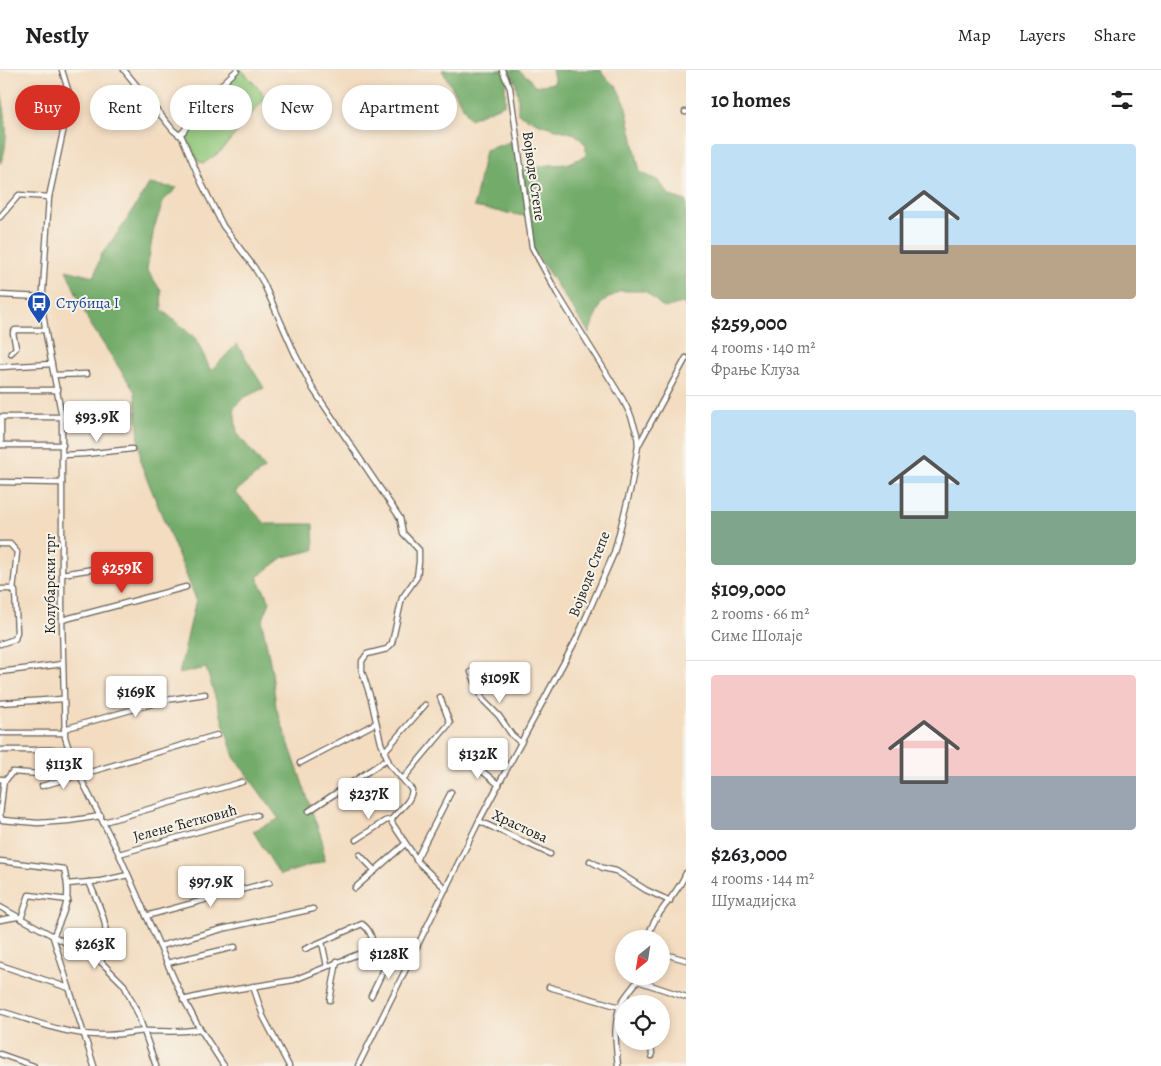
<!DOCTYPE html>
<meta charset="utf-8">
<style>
:root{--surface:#fff;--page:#f6f6f6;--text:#202124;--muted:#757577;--line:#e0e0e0;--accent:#d93025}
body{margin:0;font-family:Alegreya,serif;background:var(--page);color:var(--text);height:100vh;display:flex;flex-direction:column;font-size:19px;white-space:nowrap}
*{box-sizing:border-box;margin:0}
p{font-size:16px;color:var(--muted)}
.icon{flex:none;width:28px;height:28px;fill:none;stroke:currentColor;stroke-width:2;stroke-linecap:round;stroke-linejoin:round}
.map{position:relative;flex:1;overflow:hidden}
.sheet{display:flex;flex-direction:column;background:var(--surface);width:475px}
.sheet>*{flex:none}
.top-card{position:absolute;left:15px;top:15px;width:475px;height:45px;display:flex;gap:10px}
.needle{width:32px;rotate:210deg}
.buttons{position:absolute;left:615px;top:860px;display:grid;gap:10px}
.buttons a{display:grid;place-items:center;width:55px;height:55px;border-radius:50%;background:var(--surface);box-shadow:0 2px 8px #0003;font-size:25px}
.price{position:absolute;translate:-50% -42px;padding:0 11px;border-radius:5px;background:#fff;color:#222;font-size:16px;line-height:32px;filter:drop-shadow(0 1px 2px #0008)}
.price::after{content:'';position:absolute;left:50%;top:30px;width:15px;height:11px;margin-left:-8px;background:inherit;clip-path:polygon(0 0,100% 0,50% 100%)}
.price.current{background:var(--accent);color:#fff}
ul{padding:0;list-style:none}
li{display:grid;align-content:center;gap:10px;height:265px;padding:0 25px}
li+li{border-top:1px solid var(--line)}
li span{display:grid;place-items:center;height:155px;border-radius:5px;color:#555}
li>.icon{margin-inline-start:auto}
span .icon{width:90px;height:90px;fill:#fffc;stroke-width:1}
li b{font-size:21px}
h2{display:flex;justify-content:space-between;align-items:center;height:60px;padding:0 25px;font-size:21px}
.chip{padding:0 18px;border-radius:22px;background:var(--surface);box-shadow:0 2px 8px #0003;font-size:18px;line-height:45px}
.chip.current{background:var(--accent);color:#fff}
header{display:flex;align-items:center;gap:30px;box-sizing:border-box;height:70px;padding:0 25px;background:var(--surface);border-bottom:1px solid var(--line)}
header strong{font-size:24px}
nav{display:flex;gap:28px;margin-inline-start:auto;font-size:18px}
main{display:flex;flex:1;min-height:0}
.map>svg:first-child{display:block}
</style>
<header>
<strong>Nestly</strong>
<nav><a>Map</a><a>Layers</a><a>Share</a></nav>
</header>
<main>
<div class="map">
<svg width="686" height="996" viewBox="0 0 686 996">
<rect width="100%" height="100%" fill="#f7f3e8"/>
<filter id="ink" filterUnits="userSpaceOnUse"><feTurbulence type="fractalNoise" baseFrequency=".02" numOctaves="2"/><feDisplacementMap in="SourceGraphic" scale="10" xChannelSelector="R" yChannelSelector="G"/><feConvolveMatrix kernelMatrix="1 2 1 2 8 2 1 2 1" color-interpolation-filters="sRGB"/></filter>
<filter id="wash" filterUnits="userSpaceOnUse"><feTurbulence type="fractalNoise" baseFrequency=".0096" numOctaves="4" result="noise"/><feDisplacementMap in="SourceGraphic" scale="20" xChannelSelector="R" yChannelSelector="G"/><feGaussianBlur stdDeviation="1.12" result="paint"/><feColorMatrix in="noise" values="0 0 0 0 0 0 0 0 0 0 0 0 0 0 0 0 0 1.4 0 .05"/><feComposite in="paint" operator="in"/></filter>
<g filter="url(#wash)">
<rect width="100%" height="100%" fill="#f3dcc0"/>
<!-- green -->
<path fill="#8fc77a" stroke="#56724b" d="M 240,0 L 242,0 L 266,27 L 221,81 L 204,93 L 199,92 L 186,67 L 196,42 Z"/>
<!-- forest -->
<g fill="#73ac6a" stroke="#486443">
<path d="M 442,0 L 518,0 L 529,8 L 534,16 L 555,13 L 552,0 L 601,0 L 603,5 L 616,16 L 625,33 L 640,102 L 659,111 L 670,126 L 686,131 L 686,236 L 682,233 L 664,238 L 645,221 L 620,221 L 601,233 L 589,263 L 532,178 L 530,147 L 474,137 L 485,80 L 513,71 L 520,97 L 567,94 L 586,86 L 586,75 L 575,64 L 542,55 L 518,44 L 518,26 L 514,6 L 505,16 L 505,34 L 470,49 Z"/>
<path d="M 0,19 C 6,39 10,75 0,94 Z"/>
<path d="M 149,114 L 177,118 L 164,130 L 154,158 L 147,199 L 161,221 L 162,240 L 196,269 L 211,301 L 237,274 L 264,318 L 243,328 L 234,338 L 237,363 L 265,398 L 235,422 L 266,454 L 313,454 L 314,480 L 284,487 L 257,507 L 270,532 L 262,552 L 272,602 L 276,637 L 322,770 L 324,791 L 280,805 L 253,761 L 279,749 L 234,687 L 206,598 L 179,604 L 196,529 L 141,394 L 135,322 L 89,252 L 66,200 L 94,207 L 101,185 L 125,153 Z"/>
</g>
</g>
<g filter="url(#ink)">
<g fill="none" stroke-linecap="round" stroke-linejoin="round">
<!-- minor casing -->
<g stroke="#675f55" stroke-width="7">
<g id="minor">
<path d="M 62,0 L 68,20 L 69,34 L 49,127 L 42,236 L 47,270 L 62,347 L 62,550 L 65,667 L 74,695 L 119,784 L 179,920 L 197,954 L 224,996"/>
<path d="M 124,0 L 173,60 L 179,65 L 184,61 L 198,37 L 237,0"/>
<path d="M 685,42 L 686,42"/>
<path d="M 181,65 L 201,112 L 223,156 L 254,197 L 263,212 L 295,284 L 313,319 L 400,448 L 403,463 L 419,480 L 419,492 L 417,507 L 402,528 L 392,573 L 387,579 L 367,584 L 362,591 L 362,601 L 371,629 L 381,673 L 390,695 L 412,720 C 411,733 399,739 392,749 L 392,753 L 419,793 L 446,819"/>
<path d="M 0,147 L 19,125 L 49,127"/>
<path d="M 0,225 L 42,227"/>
<path d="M 11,283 L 16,278 L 13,263 L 15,260 L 45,260"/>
<path d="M 0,297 L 52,294"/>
<path d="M 54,305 L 87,304"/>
<path d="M 0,320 L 58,320"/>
<path d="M 0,347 L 62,347"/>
<path d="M 0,375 L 63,375"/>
<path d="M 1,375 L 1,347"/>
<path d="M 638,376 L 686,288"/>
<path d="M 63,385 L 85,384 L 132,379"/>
<path d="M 0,412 L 62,413"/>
<path d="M 0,474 L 10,474 L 17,482 L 13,521"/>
<path d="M 62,504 L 143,491"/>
<path d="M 0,519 L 11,519 L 15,521 L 17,562 L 15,569 L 0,574"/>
<path d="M 62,550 L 186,517"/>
<path d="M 0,602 L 63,594"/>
<path d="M 471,602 L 483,630 L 499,646 L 512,665 L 521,673"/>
<path d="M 0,633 L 63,629"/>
<path d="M 64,659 L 166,630 L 205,624"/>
<path d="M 0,663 L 64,663"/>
<path d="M 0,680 L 68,680"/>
<path d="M 384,682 L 425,635"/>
<path d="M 470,691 L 499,715"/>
<path d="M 300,693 L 376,653"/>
<path d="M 0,709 L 6,710 L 12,702 L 40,704 L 74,695"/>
<path d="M 4,709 L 0,745 L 2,750 L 38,753 L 68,751 L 101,746"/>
<path d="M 403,709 L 450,653 L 440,627"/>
<path d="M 42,716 L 217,665"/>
<path d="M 309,741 L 387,689"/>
<path d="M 479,751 L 550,784"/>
<path d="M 104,752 L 242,712"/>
<path d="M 356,770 L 385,751 L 392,749"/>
<path d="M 119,784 L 257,745"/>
<path d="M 360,785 L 375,801"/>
<path d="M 416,790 L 451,722"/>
<path d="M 0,791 L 64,799 C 72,829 65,840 53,867 L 94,996"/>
<path d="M 590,791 L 603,798 L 616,801 L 646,820 L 670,831"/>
<path d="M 89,812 C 104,847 111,854 101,892"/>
<path d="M 67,814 L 101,811 L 128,805"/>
<path d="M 355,818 L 405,774"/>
<path d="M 0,837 L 101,892 L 124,915 L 138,944 L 156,996"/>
<path d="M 146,846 L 270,812"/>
<path d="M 21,849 L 29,825 L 68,830"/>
<path d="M 0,850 L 17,847"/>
<path d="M 648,869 C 652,844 677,827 686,803"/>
<path d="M 322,872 L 327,896"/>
<path d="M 160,876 L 222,859 L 313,839"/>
<path d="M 305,879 L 362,854 C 371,860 372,869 374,878"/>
<path d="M 661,883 L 686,890"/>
<path d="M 390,889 L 407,897"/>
<path d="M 167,893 L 235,877"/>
<path d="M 0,895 L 69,918"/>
<path d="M 638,911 L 686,927"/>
<path d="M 253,916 L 263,946 L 289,996"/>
<path d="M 549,917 L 620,937"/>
<path d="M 183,930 L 213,923 L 294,910 L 368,880 L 376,877 L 384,877 L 391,884 L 390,887 L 371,926"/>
<path d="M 330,930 L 337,891"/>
<path d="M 0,941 C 32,950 63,964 97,965 C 114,966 130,962 146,961 C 165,961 182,963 200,959"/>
<path d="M 651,971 L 652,986"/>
<path d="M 0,984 L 34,996"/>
<path d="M 358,996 L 479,751 L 577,568 L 614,483 L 631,417 L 638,376 L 637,364 L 631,346 L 623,330 L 557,223 L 532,177 L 510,18 L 502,0"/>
<path d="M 618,996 C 616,975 612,952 622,932 C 627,923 635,915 641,906"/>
</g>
</g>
<!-- minor -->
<use href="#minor" stroke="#fff" stroke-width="4.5"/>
</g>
</g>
<!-- icons -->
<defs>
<g id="bus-pin" transform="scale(1.25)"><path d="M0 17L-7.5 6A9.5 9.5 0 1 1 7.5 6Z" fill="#1a4fb4" stroke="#f7f3e8"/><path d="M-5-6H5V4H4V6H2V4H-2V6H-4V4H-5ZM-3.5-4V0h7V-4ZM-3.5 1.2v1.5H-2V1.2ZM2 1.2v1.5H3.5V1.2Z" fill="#fff"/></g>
</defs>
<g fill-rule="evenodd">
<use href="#bus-pin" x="39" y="233"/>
</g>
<g text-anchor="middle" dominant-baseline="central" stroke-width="4" stroke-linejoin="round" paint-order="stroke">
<!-- street labels -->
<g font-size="15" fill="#1c1c1c" stroke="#f7f3e8">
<text transform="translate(534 106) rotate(82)">Војводе Степе</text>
<text transform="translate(589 504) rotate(-69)">Војводе Степе</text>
<text transform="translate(50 514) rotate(-90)">Колубарски трг</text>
<text transform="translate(185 753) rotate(-15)">Јелене Ћетковић</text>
<text transform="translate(520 756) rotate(25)">Храстова</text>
</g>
<!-- transit labels -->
<g font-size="15" fill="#164399" stroke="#f7f3e8" text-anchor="start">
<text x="56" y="233">Стубица I</text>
</g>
</g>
</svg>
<div class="buttons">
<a><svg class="needle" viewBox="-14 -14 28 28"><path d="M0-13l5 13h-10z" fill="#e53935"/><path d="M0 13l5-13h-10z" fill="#757577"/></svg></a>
<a><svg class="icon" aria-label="locate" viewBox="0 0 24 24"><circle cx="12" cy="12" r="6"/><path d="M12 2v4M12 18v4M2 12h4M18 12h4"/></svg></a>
</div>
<b class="price" style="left:97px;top:373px">$93.9K</b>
<b class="price current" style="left:122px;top:524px">$259K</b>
<b class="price" style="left:500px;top:634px">$109K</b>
<b class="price" style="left:136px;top:648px">$169K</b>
<b class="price" style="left:478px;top:710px">$132K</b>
<b class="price" style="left:64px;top:720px">$113K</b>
<b class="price" style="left:369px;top:750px">$237K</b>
<b class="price" style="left:211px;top:838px">$97.9K</b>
<b class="price" style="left:95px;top:900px">$263K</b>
<b class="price" style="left:389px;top:910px">$128K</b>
<div class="top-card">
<a class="chip current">Buy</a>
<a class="chip">Rent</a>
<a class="chip">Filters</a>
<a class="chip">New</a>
<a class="chip">Apartment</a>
</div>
</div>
<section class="sheet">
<h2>10 homes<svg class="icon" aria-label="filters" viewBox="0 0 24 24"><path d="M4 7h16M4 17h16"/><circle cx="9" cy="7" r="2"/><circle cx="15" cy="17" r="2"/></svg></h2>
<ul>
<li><span style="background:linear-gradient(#bfe0f5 65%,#b9a48a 0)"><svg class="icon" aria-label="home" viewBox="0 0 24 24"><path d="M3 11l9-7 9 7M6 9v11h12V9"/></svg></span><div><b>$259,000</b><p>4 rooms · 140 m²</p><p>Фрање Клуза</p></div></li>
<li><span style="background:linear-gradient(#bfe0f5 65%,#7fa58c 0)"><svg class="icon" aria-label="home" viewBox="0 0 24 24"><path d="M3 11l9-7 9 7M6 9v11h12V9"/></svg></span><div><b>$109,000</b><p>2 rooms · 66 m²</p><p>Симе Шолаје</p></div></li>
<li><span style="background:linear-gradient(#f6c9c9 65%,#9aa5b1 0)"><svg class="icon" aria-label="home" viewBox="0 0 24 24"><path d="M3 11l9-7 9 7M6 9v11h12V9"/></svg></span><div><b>$263,000</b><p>4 rooms · 144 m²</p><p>Шумадијска</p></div></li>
</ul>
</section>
</main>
